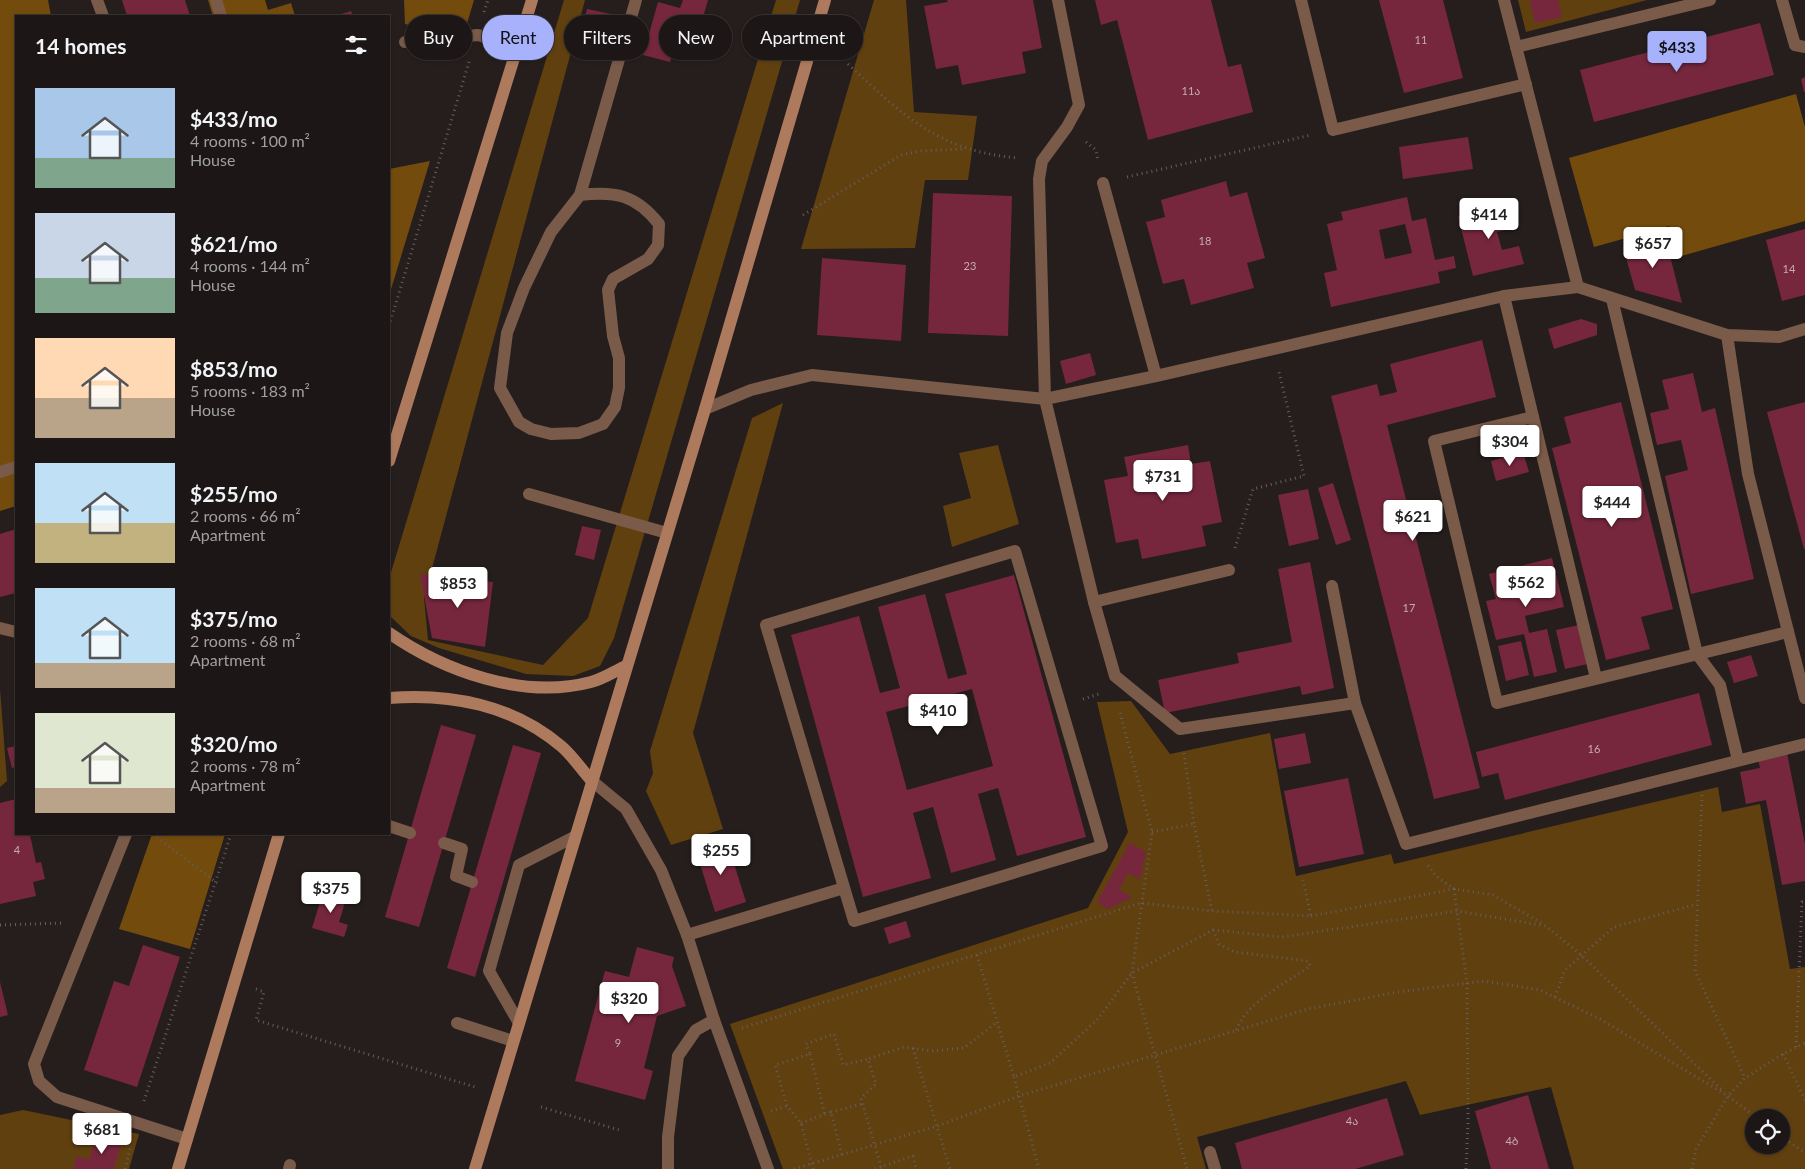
<!DOCTYPE html>
<meta charset="utf-8">
<style>
:root{--surface:#1c1616;--page:#251f1f;--text:#f1f3f6;--muted:#a09fa1;--line:#3a3535;--accent:#a7b1fc}
body{margin:0;font-family:Lato,"Noto Sans Georgian",sans-serif;background:var(--page);color:var(--text);height:100vh;display:flex;flex-direction:column;font-size:19px;white-space:nowrap}
*{box-sizing:border-box;margin:0}
p{font-size:16px;color:var(--muted)}
.icon{flex:none;width:28px;height:28px;fill:none;stroke:currentColor;stroke-width:2;stroke-linecap:round;stroke-linejoin:round}
.map{position:relative;flex:1;overflow:hidden}
.sheet{position:absolute;left:15px;top:15px;width:375px;height:820px;display:flex;flex-direction:column;background:var(--surface);border-radius:0px;box-shadow:0 1px 4px #0004,0 0 0 1px var(--line)}
.sheet>*{flex:none}
.hud{position:absolute;left:405px;top:15px;width:475px;height:45px;display:flex;gap:10px}
.buttons{position:absolute;left:1745px;top:1109px;display:grid;gap:10px}
.buttons a{display:grid;place-items:center;width:45px;height:45px;border-radius:50%;background:var(--surface);box-shadow:0 1px 4px #0004,0 0 0 1px var(--line);font-size:25px}
.price{position:absolute;translate:-50% -42px;padding:0 11px;border-radius:5px;background:#fff;color:#222;font-size:16px;line-height:32px;filter:drop-shadow(0 1px 2px #0008)}
.price::after{content:'';position:absolute;left:50%;top:30px;width:15px;height:11px;margin-left:-8px;background:inherit;clip-path:polygon(0 0,100% 0,50% 100%)}
.price.current{background:var(--accent);color:#111}
ul{padding:0;list-style:none}
li{display:flex;align-items:center;gap:15px;height:125px;padding:0 20px}
li span{display:grid;place-items:center;flex:none;width:140px;height:100px;border-radius:0px;color:#555}
li>.icon{margin-inline-start:auto}
span .icon{width:60px;height:60px;fill:#fffc;stroke-width:1}
li b{font-size:21px}
h2{display:flex;justify-content:space-between;align-items:center;height:60px;padding:0 20px;font-size:21px}
.chip{padding:0 18px;border-radius:22px;background:var(--surface);box-shadow:0 1px 4px #0004,0 0 0 1px var(--line);font-size:18px;line-height:45px}
.chip.current{background:var(--accent);color:#111}
.map>svg:first-child{display:block}
</style>
<div class="map">
<svg width="1805" height="1169" viewBox="0 0 1805 1169">
<rect width="100%" height="100%" fill="#251e1d"/>
<!-- green -->
<g fill="#61400f" fill-rule="evenodd">
<path d="M 564,0 L 585,0 L 424,598 L 428,640 L 543,665 L 588,618 L 776,0 L 800,0 L 614,638 L 600,666 L 573,676 L 526,674 L 439,648 L 411,636 L 389,615 L 389,579 Z"/>
<path d="M 874,0 L 906,0 L 914,112 L 977,116 L 968,180 L 925,180 L 915,248 L 801,249 Z"/>
<path d="M 1518,0 L 1647,0 L 1526,32 Z"/>
<path d="M 783,403 L 693,733 L 723,829 L 671,845 L 646,791 L 653,773 L 650,751 L 752,418 Z"/>
<path d="M 998,445 L 1019,524 L 952,547 L 943,506 L 971,498 L 959,453 Z"/>
<path d="M 0,689 L 7,781 L 0,787 Z"/>
<path d="M 1131,701 L 1170,754 L 1270,733 L 1296,876 L 1391,854 L 1394,864 L 1718,787 L 1722,812 L 1760,804 L 1790,969 L 1805,967 L 1805,1169 L 1574,1169 L 1551,1087 L 1420,1115 L 1406,1081 L 1197,1137 L 1206,1169 L 783,1169 L 730,1024 L 1088,908 L 1128,832 L 1097,702 ZM 1754,1118 L 1781,1118 L 1781,1145 L 1754,1145 Z"/>
<path d="M 23,1110 L 139,1134 L 129,1169 L 0,1169 L 0,1115 Z"/>
</g>
<!-- forest -->
<g fill="#734c0d">
<path d="M 0,0 L 48,0 L 51,16 L 16,16 L 16,506 L 0,511 Z"/>
<path d="M 208,0 L 265,0 L 268,10 L 291,3 L 295,16 L 213,16 Z"/>
<path d="M 404,0 L 474,0 L 463,37 L 405,24 Z"/>
<path d="M 1796,94 L 1805,127 L 1805,221 L 1678,257 L 1669,226 L 1594,247 L 1569,158 Z"/>
<path d="M 430,161 L 389,296 L 389,169 Z"/>
<path d="M 152,834 L 225,834 L 190,949 L 119,929 Z"/>
</g>
<!-- building -->
<g fill="#76273e" fill-rule="evenodd">
<path d="M 122,0 L 185,0 L 190,16 L 127,16 Z"/>
<path d="M 683,0 L 708,0 L 699,31 L 681,25 L 670,62 L 643,55 L 658,2 L 680,8 Z"/>
<path d="M 947,0 L 1033,0 L 1042,48 L 1022,52 L 1026,73 L 962,85 L 958,65 L 936,69 L 924,6 L 948,2 Z"/>
<path d="M 1095,0 L 1211,0 L 1228,67 L 1241,64 L 1253,112 L 1148,140 L 1117,20 L 1101,25 Z"/>
<path d="M 1379,0 L 1443,0 L 1463,78 L 1404,93 Z"/>
<path d="M 1530,0 L 1558,0 L 1562,17 L 1535,23 Z"/>
<path d="M 587,9 L 616,15 L 606,58 L 577,51 Z"/>
<path d="M 351,11 L 353,16 L 334,16 Z"/>
<path d="M 1760,23 L 1774,75 L 1594,122 L 1580,70 Z"/>
<path d="M 1805,77 L 1805,92 L 1804,92 L 1801,79 Z"/>
<path d="M 1468,137 L 1473,169 L 1403,179 L 1399,147 Z"/>
<path d="M 1226,181 L 1230,197 L 1247,192 L 1265,258 L 1247,263 L 1254,288 L 1191,305 L 1184,279 L 1163,284 L 1146,222 L 1165,217 L 1161,200 Z"/>
<path d="M 933,193 L 1012,196 L 1008,336 L 928,333 Z"/>
<path d="M 1407,197 L 1412,221 L 1426,218 L 1435,260 L 1454,256 L 1456,268 L 1438,272 L 1440,283 L 1331,307 L 1324,273 L 1337,270 L 1327,224 L 1343,220 L 1341,212 ZM 1405,224 L 1412,253 L 1385,259 L 1379,230 Z"/>
<path d="M 1508,204 L 1514,228 L 1497,232 L 1502,250 L 1519,246 L 1524,264 L 1473,276 L 1458,216 Z"/>
<path d="M 1805,229 L 1805,295 L 1782,301 L 1766,240 Z"/>
<path d="M 1665,236 L 1682,303 L 1635,290 L 1623,247 Z"/>
<path d="M 822,258 L 906,265 L 901,341 L 817,335 Z"/>
<path d="M 1581,319 L 1597,324 L 1597,335 L 1554,349 L 1548,329 Z"/>
<path d="M 1482,340 L 1496,397 L 1387,425 L 1480,788 L 1434,799 L 1331,396 L 1377,384 L 1380,396 L 1397,392 L 1390,364 Z"/>
<path d="M 1090,353 L 1096,375 L 1066,384 L 1060,361 Z"/>
<path d="M 1693,373 L 1702,412 L 1715,408 L 1754,579 L 1691,594 L 1665,476 L 1688,470 L 1681,440 L 1657,445 L 1650,413 L 1669,409 L 1662,380 Z"/>
<path d="M 1621,402 L 1673,609 L 1641,617 L 1650,649 L 1606,660 L 1552,448 L 1571,443 L 1564,417 Z"/>
<path d="M 1805,402 L 1805,549 L 1804,549 L 1767,412 Z"/>
<path d="M 1188,445 L 1191,464 L 1210,461 L 1222,522 L 1202,526 L 1206,546 L 1142,559 L 1138,539 L 1116,543 L 1104,480 L 1128,476 L 1124,457 Z"/>
<path d="M 1523,452 L 1529,472 L 1496,481 L 1491,461 Z"/>
<path d="M 1333,483 L 1351,540 L 1336,545 L 1318,488 Z"/>
<path d="M 1308,489 L 1319,539 L 1289,546 L 1278,495 Z"/>
<path d="M 582,526 L 601,530 L 594,560 L 575,555 Z"/>
<path d="M 16,529 L 16,593 L 0,597 L 0,534 Z"/>
<path d="M 1552,558 L 1564,607 L 1525,616 L 1529,633 L 1547,629 L 1557,672 L 1534,677 L 1524,634 L 1496,640 L 1486,601 L 1496,599 L 1489,574 Z"/>
<path d="M 1310,562 L 1334,688 L 1302,695 L 1300,686 L 1165,713 L 1158,680 L 1239,663 L 1237,653 L 1292,642 L 1278,569 Z"/>
<path d="M 420,574 L 493,582 L 485,647 L 432,638 Z"/>
<path d="M 1014,575 L 1086,837 L 1017,856 L 998,788 L 978,794 L 996,860 L 951,873 L 933,807 L 913,813 L 931,878 L 863,897 L 791,635 L 859,616 L 880,693 L 900,688 L 878,607 L 925,594 L 948,679 L 967,674 L 945,594 ZM 972,689 L 993,766 L 907,790 L 886,712 Z"/>
<path d="M 1579,625 L 1588,664 L 1565,669 L 1556,630 Z"/>
<path d="M 1521,641 L 1529,675 L 1506,681 L 1498,646 Z"/>
<path d="M 1751,655 L 1758,676 L 1734,683 L 1727,662 Z"/>
<path d="M 1699,693 L 1712,745 L 1505,800 L 1498,773 L 1482,777 L 1476,752 Z"/>
<path d="M 441,725 L 476,735 L 419,927 L 385,917 Z"/>
<path d="M 1305,733 L 1311,763 L 1279,769 L 1274,739 Z"/>
<path d="M 513,745 L 541,753 L 475,977 L 447,968 Z"/>
<path d="M 16,746 L 16,767 L 12,768 L 7,748 Z"/>
<path d="M 1787,753 L 1805,844 L 1805,881 L 1782,885 L 1766,800 L 1746,804 L 1740,772 L 1760,768 L 1758,759 Z"/>
<path d="M 1348,778 L 1364,854 L 1299,867 L 1284,791 Z"/>
<path d="M 16,799 L 16,834 L 34,834 L 30,835 L 36,863 L 41,862 L 45,879 L 33,882 L 36,896 L 0,904 L 0,803 Z"/>
<path d="M 727,841 L 746,902 L 715,912 L 696,851 Z"/>
<path d="M 1130,843 L 1146,852 L 1140,879 L 1128,873 L 1119,890 L 1131,896 L 1129,899 L 1108,909 L 1097,902 Z"/>
<path d="M 324,889 L 347,896 L 339,922 L 348,925 L 344,937 L 312,928 Z"/>
<path d="M 906,921 L 911,937 L 889,944 L 884,928 Z"/>
<path d="M 143,945 L 180,957 L 137,1087 L 84,1070 L 114,981 L 129,986 Z"/>
<path d="M 637,947 L 674,957 L 672,966 L 686,1006 L 657,1016 L 644,1068 L 653,1071 L 645,1100 L 575,1081 L 605,971 L 629,977 Z"/>
<path d="M 0,982 L 8,1015 L 0,1017 Z"/>
<path d="M 1528,1095 L 1549,1169 L 1491,1169 L 1475,1111 Z"/>
<path d="M 1387,1098 L 1404,1155 L 1355,1169 L 1242,1169 L 1235,1143 Z"/>
<path d="M 108,1133 L 123,1137 L 114,1169 L 73,1169 L 77,1156 L 89,1160 L 93,1146 L 103,1149 Z"/>
</g>
<g fill="none" stroke-linecap="round" stroke-linejoin="round">
<!-- path -->
<g stroke="#645e5d" stroke-width="3" stroke-dasharray="1 4" stroke-linecap="butt">
<path d="M 484,12 L 488,0"/>
<path d="M 848,64 C 904,116 938,151 1018,158"/>
<path d="M 1086,142 L 1096,150 L 1098,161"/>
<path d="M 1127,177 L 1311,135"/>
<path d="M 803,215 L 901,155 L 921,151 L 965,149"/>
<path d="M 389,326 L 470,59"/>
<path d="M 1235,548 L 1253,489 L 1304,476 L 1279,372"/>
<path d="M 1083,699 L 1099,694"/>
<path d="M 1120,713 L 1152,832 L 1132,973 L 1139,999"/>
<path d="M 1184,753 L 1194,824"/>
<path d="M 1702,795 L 1695,971 L 1745,1078"/>
<path d="M 1152,832 L 1194,824 L 1212,911"/>
<path d="M 153,834 L 217,883"/>
<path d="M 1311,916 L 1454,889 L 1436,876 L 1427,864"/>
<path d="M 0,925 L 64,923"/>
<path d="M 1213,930 L 1219,944 L 1235,952 L 1308,961 L 1310,966 C 1285,984 1248,1001 1236,1030"/>
<path d="M 977,955 L 1014,1077 L 1050,1063 L 1097,1020 L 1132,973 L 1213,930 L 1282,937 L 1457,911 L 1546,926 L 1580,954 L 1724,1092"/>
<path d="M 256,989 L 264,992 L 256,1020 L 475,1087"/>
<path d="M 1555,997 L 1565,970 L 1614,927 L 1697,904"/>
<path d="M 742,1028 L 1141,903 L 1212,911 L 1311,916 L 1303,880"/>
<path d="M 1796,1047 L 1802,902 L 1805,902"/>
<path d="M 913,1048 L 950,1169"/>
<path d="M 810,1054 L 825,1115"/>
<path d="M 1783,1054 L 1805,1100"/>
<path d="M 1014,1077 L 1039,1169"/>
<path d="M 1168,1100 L 1187,1169"/>
<path d="M 144,1101 L 231,834"/>
<path d="M 541,1107 L 619,1130"/>
<path d="M 771,1111 L 787,1106"/>
<path d="M 831,1112 L 862,1104"/>
<path d="M 801,1123 L 831,1112 L 842,1155"/>
<path d="M 1781,1136 L 1805,1153"/>
<path d="M 881,1167 L 861,1098 L 876,1084 L 868,1059 L 904,1047 L 932,1051 L 964,1048 L 997,1022"/>
<path d="M 125,1169 L 131,1145"/>
<path d="M 794,1169 L 937,1126 L 1019,1096 L 1308,1009 L 1398,992 L 1484,981 L 1540,990 L 1600,1019 L 1728,1096 L 1757,1118"/>
<path d="M 813,1169 L 801,1123 L 787,1106 L 775,1065 L 810,1054 L 806,1044 L 834,1034 L 843,1065 L 868,1059"/>
<path d="M 875,1169 L 913,1156 L 916,1169"/>
<path d="M 1466,1169 L 1468,1123 L 1467,983 L 1454,889 L 1493,895 L 1543,924"/>
<path d="M 1692,1169 L 1696,1149 L 1728,1096 L 1745,1078 L 1783,1054 L 1805,1043"/>
</g>
<!-- service -->
<g stroke="#7a5a48" stroke-width="12">
<path d="M 97,0 L 103,16"/>
<path d="M 216,0 L 221,16"/>
<path d="M 1058,0 L 1079,105 L 1067,127 L 1042,161 L 1039,179 L 1045,399 L 1094,602 L 1115,676 L 1180,729 L 1355,703 L 1406,844 L 1805,744"/>
<path d="M 1301,0 L 1333,130 L 1526,84"/>
<path d="M 1782,0 L 1795,45 L 1805,47"/>
<path d="M 405,42 L 478,35 L 518,47"/>
<path d="M 1516,47 L 1710,0"/>
<path d="M 1103,183 L 1156,376"/>
<path d="M 580,195 C 616,191 636,195 659,224 L 658,245 L 648,259 L 613,279 L 608,290 L 613,336 L 619,358 L 619,388 L 615,407 L 603,424 L 579,433 L 551,434 L 531,429 L 519,422 L 500,388 L 507,333 L 524,288 L 551,232 L 580,195 L 636,0"/>
<path d="M 1504,296 L 1533,417 L 1434,441 L 1497,703 L 1788,632"/>
<path d="M 1612,299 L 1697,654 L 1720,685 L 1738,760"/>
<path d="M 1727,335 L 1748,474 L 1805,698"/>
<path d="M 1533,417 L 1596,678"/>
<path d="M 0,472 L 16,467"/>
<path d="M 529,494 L 667,533"/>
<path d="M 1015,551 L 1102,846 L 854,921 L 766,625 Z"/>
<path d="M 1332,586 L 1355,703"/>
<path d="M 1094,602 L 1229,570"/>
<path d="M 0,628 L 16,632"/>
<path d="M 591,780 L 626,809 L 661,870 L 687,935 L 714,1020 L 768,1169"/>
<path d="M 389,826 L 410,833"/>
<path d="M 126,834 L 34,1064 L 39,1081 L 57,1097 L 187,1139"/>
<path d="M 444,843 L 462,849 L 456,876 L 472,882"/>
<path d="M 687,935 L 844,888"/>
<path d="M 457,1023 L 513,1041"/>
<path d="M 519,1023 L 489,971 L 519,865 L 574,837"/>
<path d="M 1210,1152 L 1215,1169"/>
<path d="M 289,1169 L 290,1165"/>
<path d="M 668,1169 L 668,1137 L 678,1056 L 696,1030 L 714,1020"/>
</g>
<!-- minor -->
<g stroke="#7a5a48" stroke-width="12">
<path d="M 1504,0 L 1578,287"/>
<path d="M 705,409 L 751,390 L 812,375 L 1045,399 L 1156,376 L 1504,296 L 1578,287 L 1727,335 L 1779,337 L 1805,329"/>
</g>
<!-- secondary -->
<g stroke="#ad7a5d" stroke-width="12">
<path d="M 389,461 L 532,0"/>
<path d="M 389,633 C 444,671 523,700 591,682 C 603,679 615,671 626,666"/>
<path d="M 389,698 C 450,693 513,705 561,746 C 572,755 581,769 591,780"/>
<path d="M 178,1169 L 279,834"/>
<path d="M 475,1169 L 705,409 L 825,0"/>
</g>
<!-- path-bridge -->
<path stroke="#645e5d" stroke-width="3" stroke-dasharray="1 4" stroke-linecap="butt" d="M 1139,999 L 1168,1100"/>
</g>
<g text-anchor="middle" dominant-baseline="central" stroke-width="4" stroke-linejoin="round" paint-order="stroke">
<!-- number labels -->
<g font-size="11" fill="#c4acb2">
<text x="1421" y="39">11</text>
<text x="1191" y="90">11ა</text>
<text x="1205" y="240">18</text>
<text x="970" y="265">23</text>
<text x="1789" y="268">14</text>
<text x="1409" y="607">17</text>
<text x="1594" y="748">16</text>
<text x="17" y="849">4</text>
<text x="618" y="1042">9</text>
<text x="1352" y="1120">4ა</text>
<text x="1512" y="1140">4ბ</text>
</g>
</g>
</svg>
<div class="buttons">
<a><svg class="icon" aria-label="locate" viewBox="0 0 24 24"><circle cx="12" cy="12" r="6"/><path d="M12 2v4M12 18v4M2 12h4M18 12h4"/></svg></a>
</div>
<b class="price current" style="left:1677px;top:73px">$433</b>
<b class="price" style="left:1489px;top:240px">$414</b>
<b class="price" style="left:1653px;top:269px">$657</b>
<b class="price" style="left:1510px;top:467px">$304</b>
<b class="price" style="left:1163px;top:502px">$731</b>
<b class="price" style="left:1612px;top:528px">$444</b>
<b class="price" style="left:1413px;top:542px">$621</b>
<b class="price" style="left:1526px;top:608px">$562</b>
<b class="price" style="left:458px;top:609px">$853</b>
<b class="price" style="left:938px;top:736px">$410</b>
<b class="price" style="left:721px;top:876px">$255</b>
<b class="price" style="left:331px;top:914px">$375</b>
<b class="price" style="left:629px;top:1024px">$320</b>
<b class="price" style="left:102px;top:1155px">$681</b>
<div class="hud">
<a class="chip">Buy</a>
<a class="chip current">Rent</a>
<a class="chip">Filters</a>
<a class="chip">New</a>
<a class="chip">Apartment</a>
</div>
<section class="sheet">
<h2>14 homes<svg class="icon" aria-label="filters" viewBox="0 0 24 24"><path d="M4 7h16M4 17h16"/><circle cx="9" cy="7" r="2"/><circle cx="15" cy="17" r="2"/></svg></h2>
<ul>
<li><span style="background:linear-gradient(#a9c7e8 70%,#7fa58c 0)"><svg class="icon" aria-label="home" viewBox="0 0 24 24"><path d="M3 11l9-7 9 7M6 9v11h12V9"/></svg></span><div><b>$433/mo</b><p>4 rooms · 100 m²</p><p>House</p></div></li>
<li><span style="background:linear-gradient(#c9d6e8 65%,#7fa58c 0)"><svg class="icon" aria-label="home" viewBox="0 0 24 24"><path d="M3 11l9-7 9 7M6 9v11h12V9"/></svg></span><div><b>$621/mo</b><p>4 rooms · 144 m²</p><p>House</p></div></li>
<li><span style="background:linear-gradient(#ffd9b3 60%,#b9a48a 0)"><svg class="icon" aria-label="home" viewBox="0 0 24 24"><path d="M3 11l9-7 9 7M6 9v11h12V9"/></svg></span><div><b>$853/mo</b><p>5 rooms · 183 m²</p><p>House</p></div></li>
<li><span style="background:linear-gradient(#bfe0f5 60%,#c2b280 0)"><svg class="icon" aria-label="home" viewBox="0 0 24 24"><path d="M3 11l9-7 9 7M6 9v11h12V9"/></svg></span><div><b>$255/mo</b><p>2 rooms · 66 m²</p><p>Apartment</p></div></li>
<li><span style="background:linear-gradient(#bfe0f5 75%,#b9a48a 0)"><svg class="icon" aria-label="home" viewBox="0 0 24 24"><path d="M3 11l9-7 9 7M6 9v11h12V9"/></svg></span><div><b>$375/mo</b><p>2 rooms · 68 m²</p><p>Apartment</p></div></li>
<li><span style="background:linear-gradient(#dfe7d0 75%,#b9a48a 0)"><svg class="icon" aria-label="home" viewBox="0 0 24 24"><path d="M3 11l9-7 9 7M6 9v11h12V9"/></svg></span><div><b>$320/mo</b><p>2 rooms · 78 m²</p><p>Apartment</p></div></li>
</ul>
</section>
</div>
